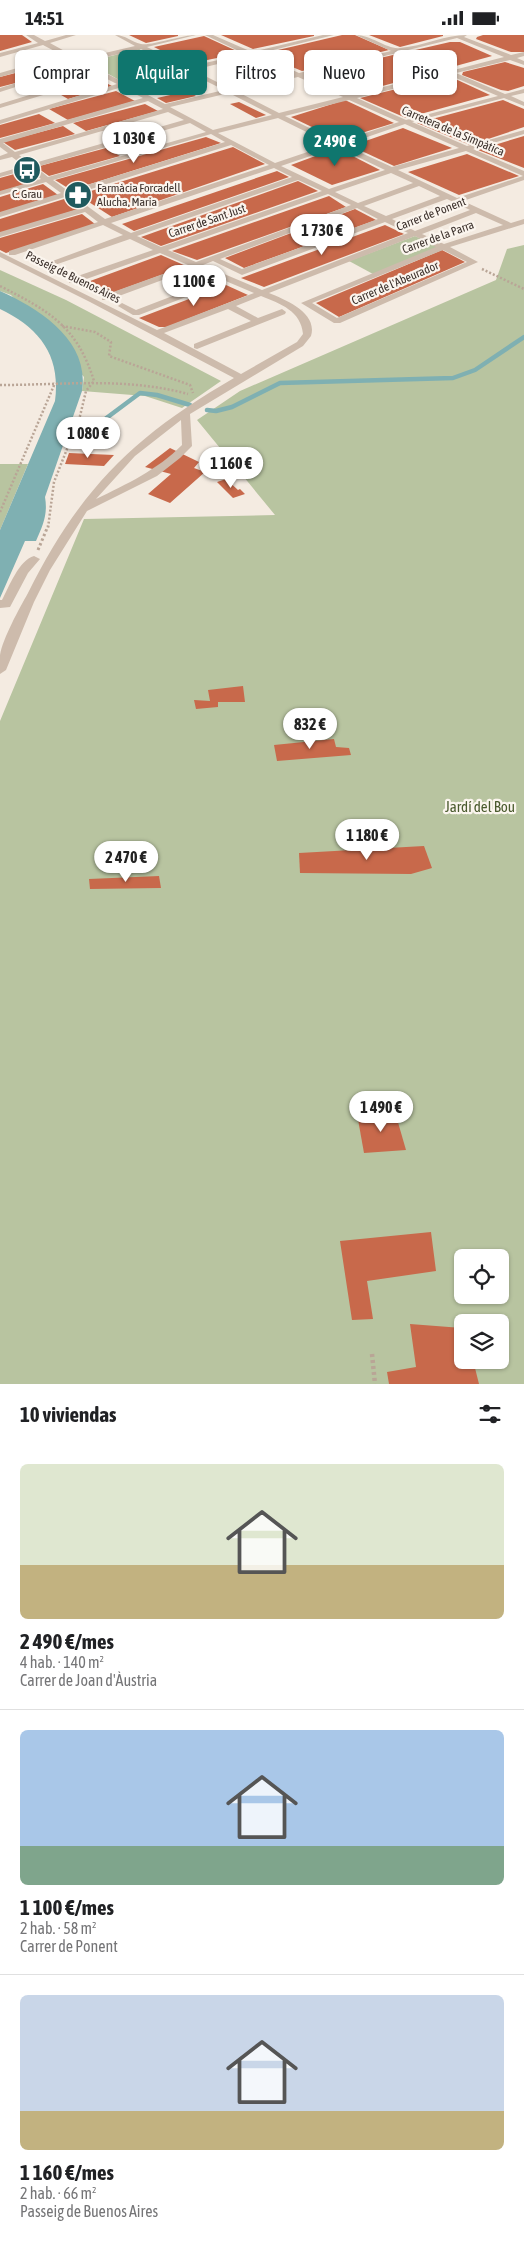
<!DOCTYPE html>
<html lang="es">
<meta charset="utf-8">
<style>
:root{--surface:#fff;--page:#f6f6f6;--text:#202124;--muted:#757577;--line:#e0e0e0;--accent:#0f766e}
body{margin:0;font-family:"Asap Condensed",sans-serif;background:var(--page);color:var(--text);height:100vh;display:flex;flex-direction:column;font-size:19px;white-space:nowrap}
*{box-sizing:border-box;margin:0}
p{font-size:16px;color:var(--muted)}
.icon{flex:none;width:28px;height:28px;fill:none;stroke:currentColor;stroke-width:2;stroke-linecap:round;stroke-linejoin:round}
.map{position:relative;height:1349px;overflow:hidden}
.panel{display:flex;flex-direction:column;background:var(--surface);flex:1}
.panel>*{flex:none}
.guide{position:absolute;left:15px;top:15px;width:495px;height:45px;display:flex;gap:10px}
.buttons{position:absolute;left:454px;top:1214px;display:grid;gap:10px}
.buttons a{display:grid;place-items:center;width:55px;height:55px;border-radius:8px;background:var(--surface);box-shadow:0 1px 4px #0004;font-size:25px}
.price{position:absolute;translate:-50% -42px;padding:0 11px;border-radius:18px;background:#fff;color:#222;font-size:16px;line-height:32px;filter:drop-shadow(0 1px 2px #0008)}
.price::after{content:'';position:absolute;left:50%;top:30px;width:15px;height:11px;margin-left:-8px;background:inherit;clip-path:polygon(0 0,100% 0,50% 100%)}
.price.on{background:var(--accent);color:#fff}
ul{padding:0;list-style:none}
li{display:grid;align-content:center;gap:10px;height:265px;padding:0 20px}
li+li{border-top:1px solid var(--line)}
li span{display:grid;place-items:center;height:155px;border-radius:8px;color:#555}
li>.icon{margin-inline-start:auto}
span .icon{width:90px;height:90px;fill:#fffc;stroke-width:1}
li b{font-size:21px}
h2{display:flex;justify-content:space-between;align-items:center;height:60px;padding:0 20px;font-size:21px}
.chip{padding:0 18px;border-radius:8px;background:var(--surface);box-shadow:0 1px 4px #0004;font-size:18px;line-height:45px}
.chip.on{background:var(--accent);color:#fff}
.status{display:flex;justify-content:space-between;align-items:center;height:35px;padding:0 25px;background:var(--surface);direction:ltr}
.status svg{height:14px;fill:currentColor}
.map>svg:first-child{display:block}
</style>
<div class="status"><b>14:51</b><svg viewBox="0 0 49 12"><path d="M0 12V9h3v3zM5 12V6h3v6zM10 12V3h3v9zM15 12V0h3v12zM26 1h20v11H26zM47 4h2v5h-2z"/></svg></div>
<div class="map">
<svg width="524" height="1349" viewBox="0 0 524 1349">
<rect width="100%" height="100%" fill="#f4ebe1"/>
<!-- green -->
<g fill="#b8c4a0" fill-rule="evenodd">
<path d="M 139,14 L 174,33 L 121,46 L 87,27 Z"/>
<path d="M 63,24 L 93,41 L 61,50 L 32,33 Z"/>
<path d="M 415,201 L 439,212 L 373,239 L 349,226 Z"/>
<path d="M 524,210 L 524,1349 L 0,1349 L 0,686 L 84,484 L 275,480 L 197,385 L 240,356 L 496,245 L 507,214 ZM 462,1222 L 500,1222 L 500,1260 L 462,1260 ZM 462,1288 L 500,1288 L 500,1325 L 462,1325 Z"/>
<path d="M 0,235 L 66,265 L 221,346 L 182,373 L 145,361 L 82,356 L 84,342 L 11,260 L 0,256 Z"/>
<path d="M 0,429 L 28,429 L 0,495 Z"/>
</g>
<!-- water -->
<path fill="#7fb0b2" d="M 0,256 C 40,274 90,306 82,356 L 45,462 C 48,479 43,490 36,506 L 25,506 L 0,563 L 0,495 L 55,366 C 61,321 40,293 0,274 Z"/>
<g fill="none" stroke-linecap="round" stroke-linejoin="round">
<!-- stream -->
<g stroke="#7fb0b2" stroke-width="4.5">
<path d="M 207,375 L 216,376 L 232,372 L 280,348 L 453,343 L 475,335 L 524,302"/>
<path d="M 89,396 L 140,358 L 157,360 L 190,370"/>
</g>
</g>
<!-- building -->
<g fill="#c8694b">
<path d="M 0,0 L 22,0 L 32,7 L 0,16 Z"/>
<path d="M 129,0 L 178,0 L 178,1 L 146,8 Z"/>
<path d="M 221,0 L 314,0 L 314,1 L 253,14 Z"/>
<path d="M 342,0 L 355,0 L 389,15 L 302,36 L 261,19 Z"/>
<path d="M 369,0 L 443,0 L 443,1 L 400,12 Z"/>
<path d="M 483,0 L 524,0 L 524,17 L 511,17 L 476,4 L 477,2 Z"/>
<path d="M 204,1 L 241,18 L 188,29 L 154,12 Z"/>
<path d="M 450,7 L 460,7 L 492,21 L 452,32 L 411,16 Z"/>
<path d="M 52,18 L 57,21 L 35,27 L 24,23 Z"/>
<path d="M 397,19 L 434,37 L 353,59 L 309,40 Z"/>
<path d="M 505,27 L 524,33 L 524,51 L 508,56 L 501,55 L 462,40 L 463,37 Z"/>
<path d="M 27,35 L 39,42 L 0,52 L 0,42 Z"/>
<path d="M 250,36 L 264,45 L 248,49 L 233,40 Z"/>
<path d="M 445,42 L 451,42 L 490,60 L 406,83 L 360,63 Z"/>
<path d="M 98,44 L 112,51 L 68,64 L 56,57 Z"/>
<path d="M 39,46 L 51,53 L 41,57 L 29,49 Z"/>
<path d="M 116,56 L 135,66 L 68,85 L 49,74 Z"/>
<path d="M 188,56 L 196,61 L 166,68 L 157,63 Z"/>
<path d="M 345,65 L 394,88 L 339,105 L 291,82 Z"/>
<path d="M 503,65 L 524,74 L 524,92 L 470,110 L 417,88 Z"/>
<path d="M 239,67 L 266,80 L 256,83 L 230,69 Z"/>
<path d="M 145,69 L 158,76 L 86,96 L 73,88 Z"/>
<path d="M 39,79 L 55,88 L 0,103 L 0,90 Z"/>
<path d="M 63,91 L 75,99 L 15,115 L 3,107 Z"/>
<path d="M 403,93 L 452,113 L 394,131 L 351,111 Z"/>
<path d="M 524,101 L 524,133 L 478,115 Z"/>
<path d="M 206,102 L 221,108 L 71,155 L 55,145 Z"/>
<path d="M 233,112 L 265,129 L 112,182 L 78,160 Z"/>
<path d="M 106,113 L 120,121 L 49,141 L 36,132 Z"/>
<path d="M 337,113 L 380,135 L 332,150 L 291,130 Z"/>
<path d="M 467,119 L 519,141 L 459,160 L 408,137 Z"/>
<path d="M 25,136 L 38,145 L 0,157 L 0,143 Z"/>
<path d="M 277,136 L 289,142 L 134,196 L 122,189 Z"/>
<path d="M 298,146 L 318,156 L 161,211 L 141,202 Z"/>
<path d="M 43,149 L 58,160 L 0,178 L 0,162 Z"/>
<path d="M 329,161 L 346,172 L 197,225 L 172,216 Z"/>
<path d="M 64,164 L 79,174 L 0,199 L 0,184 Z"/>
<path d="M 355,174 L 376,185 L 244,233 L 225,223 Z"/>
<path d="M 82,179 L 95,189 L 6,218 L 0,215 L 0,203 Z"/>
<path d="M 385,190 L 404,199 L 264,252 L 241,243 Z"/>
<path d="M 442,215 L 465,227 L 339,282 L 316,268 Z"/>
<path d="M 161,220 L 186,231 L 106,260 L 82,249 Z"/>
<path d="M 226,250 L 248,260 L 167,292 L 159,292 L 139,283 Z"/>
<path d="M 170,413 L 199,427 L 194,433 L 205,437 L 170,468 L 148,459 L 171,439 L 145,432 Z"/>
<path d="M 69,418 L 114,420 L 104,431 L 65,429 Z"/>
<path d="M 226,444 L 238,455 L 240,454 L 245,459 L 233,463 L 217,447 Z"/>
<path d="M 243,651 L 245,667 L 218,667 L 218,672 L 196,674 L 194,665 L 210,666 L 208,655 Z"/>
<path d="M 334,704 L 336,712 L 349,713 L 351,720 L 277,726 L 274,710 Z"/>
<path d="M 424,811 L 432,833 L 411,839 L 300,838 L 299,818 Z"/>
<path d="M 159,841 L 161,853 L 90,854 L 89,844 Z"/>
<path d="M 395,1077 L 406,1115 L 364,1118 L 357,1079 Z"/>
<path d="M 431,1197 L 436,1236 L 367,1246 L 373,1284 L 352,1285 L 340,1206 Z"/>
<path d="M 410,1289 L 462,1293 L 462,1325 L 473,1325 L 479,1349 L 389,1349 L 387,1337 L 416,1332 Z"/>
</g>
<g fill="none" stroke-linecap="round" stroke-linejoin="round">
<!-- path-far3 -->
<path stroke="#b9a596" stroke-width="2" stroke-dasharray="1 1" stroke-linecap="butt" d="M 123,29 L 147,31"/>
<!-- path-far2 -->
<g stroke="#b9a596" stroke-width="2.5" stroke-dasharray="2 2" stroke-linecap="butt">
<path d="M 482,234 L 524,254"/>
<path d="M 0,251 C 49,276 77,291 94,346 L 86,356 L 80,381 L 54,447 L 48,493"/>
<path d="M 62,291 L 95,297 L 111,307 L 109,321 L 190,350 L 193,358"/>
<path d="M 0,350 C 64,350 126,342 188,359"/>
<path d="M 0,477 L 55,348"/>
</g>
<!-- path-far1 -->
<path stroke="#b9a596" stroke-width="3" stroke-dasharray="2.5 2.5" stroke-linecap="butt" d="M 38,515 L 48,491"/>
<!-- path -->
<path stroke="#b9a596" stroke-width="4.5" stroke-dasharray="3 3" stroke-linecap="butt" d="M 372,1319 L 375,1349"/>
<!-- minor -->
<g fill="#cdbbac" fill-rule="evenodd">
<path d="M 26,0 L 34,0 L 45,6 L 66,0 L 76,0 L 50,8 L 79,24 L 135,11 L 115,0 C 126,0 131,7 141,9 C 151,11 182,0 196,0 L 147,12 L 187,32 L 245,19 L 205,0 L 213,0 L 252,17 L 323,0 L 334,0 L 257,19 L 299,38 L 391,16 L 356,0 C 371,0 388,15 400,13 C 424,11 444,0 467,0 L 464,2 L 511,20 L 524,17 L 524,21 L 517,23 L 524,26 L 524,30 L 510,25 L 456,38 L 505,59 L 524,54 L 524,58 L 511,61 L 524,67 L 524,71 L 504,63 L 412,87 L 467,111 L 524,95 L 524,99 L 473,114 L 524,136 L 524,145 L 463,166 L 511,188 L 524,184 L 524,189 L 450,212 L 478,227 L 340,288 L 334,288 L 301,268 L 436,212 L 415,201 L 269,258 C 286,265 318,278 311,301 L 303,311 L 190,379 L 192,411 L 180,423 L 157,441 L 87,476 L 50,535 L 34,567 L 6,635 L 0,639 C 0,633 0,626 0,620 C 3,603 19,574 28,558 C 79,455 135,400 234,343 L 90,267 L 0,222 L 0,217 L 157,295 L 254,258 L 195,233 L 108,265 L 102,265 L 102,261 L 188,230 L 160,218 L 75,248 L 69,248 L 69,244 L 153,215 L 130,204 L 46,233 L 39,231 L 123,200 L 103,190 L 15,220 L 9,220 L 9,216 L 98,187 L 85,177 L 0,202 L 0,197 L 81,173 L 65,162 L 0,182 L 0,177 L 61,158 L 46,147 L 0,160 L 0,156 L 41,144 L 29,134 L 0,142 L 0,138 L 24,131 L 12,122 L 0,125 L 0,121 L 8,118 L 0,112 L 0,104 L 143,63 L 122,52 L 0,89 L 0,85 L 117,49 L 103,42 L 0,73 L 0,69 L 98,39 L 67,23 L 0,42 L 0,38 L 62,20 L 43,10 L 0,22 L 0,18 L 38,8 ZM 457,3 L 504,22 L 450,36 L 404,16 ZM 141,14 L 181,34 L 123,47 L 84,27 ZM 397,18 L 443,37 L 351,60 L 305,40 ZM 251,21 L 292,39 L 231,54 L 193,35 ZM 186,36 L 224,55 L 165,69 L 129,50 ZM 449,40 L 498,61 L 406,85 L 357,63 ZM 298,42 L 343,62 L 279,78 L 236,56 ZM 229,58 L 272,80 L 213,95 L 170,72 ZM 349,65 L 399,87 L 338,107 L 285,81 ZM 148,66 L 163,74 L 15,117 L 3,108 ZM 168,77 L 184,85 L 31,129 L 19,120 ZM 278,83 L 331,109 L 275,128 L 218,98 ZM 190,88 L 206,97 L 48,142 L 36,132 ZM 405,89 L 459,113 L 392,132 L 344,110 ZM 211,99 L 225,107 L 68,156 L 53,145 ZM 231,110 L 269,130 L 105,184 L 72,160 ZM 337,112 L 385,135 L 329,154 L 281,131 ZM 466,116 L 523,141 L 457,163 L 398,135 ZM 274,133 L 292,142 L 131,198 L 111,188 ZM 391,138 L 413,148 L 358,168 L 335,157 ZM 298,145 L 322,156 L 161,212 L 137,201 ZM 419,151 L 440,161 L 386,181 L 364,171 ZM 328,159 L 351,170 L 196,227 L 168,215 ZM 447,164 L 470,175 L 415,196 L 392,184 ZM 357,173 L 378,184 L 242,234 L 220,224 ZM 476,178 L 503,190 L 444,209 L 422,199 ZM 385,187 L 408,198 L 262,255 L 203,230 L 213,226 L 242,240 ZM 443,215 L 467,227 L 337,283 L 312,268 ZM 261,261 C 281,269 301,276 303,299 L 297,307 L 241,339 L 164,298 L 228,274 L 251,286 L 194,309 L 194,313 L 197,314 L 285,279 L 286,277 L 282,274 L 258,283 L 236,271 ZM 181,385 L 182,410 C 157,435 127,449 96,464 L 135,421 Z"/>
<path d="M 42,40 L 45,42 L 44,43 L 0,57 L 0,53 Z"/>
<path d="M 217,244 L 220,245 L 220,249 L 139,280 L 133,280 L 118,271 L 122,268 L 136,275 Z"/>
<path d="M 34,521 L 40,524 L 28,538 L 10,572 L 0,573 L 0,565 L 2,565 C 9,552 19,525 34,521 Z"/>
</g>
</g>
<!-- icons -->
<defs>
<g id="bus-disc" transform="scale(1.4375)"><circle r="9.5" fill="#1f5a5e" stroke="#fbf5ee"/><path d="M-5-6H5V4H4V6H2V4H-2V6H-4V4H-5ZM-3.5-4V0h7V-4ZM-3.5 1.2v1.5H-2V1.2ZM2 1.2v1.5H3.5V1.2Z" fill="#fff"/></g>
<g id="pharmacy-disc" transform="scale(1.4375)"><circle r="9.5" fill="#1f5a5e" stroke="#fbf5ee"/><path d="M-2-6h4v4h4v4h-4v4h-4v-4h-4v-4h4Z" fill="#fff"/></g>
</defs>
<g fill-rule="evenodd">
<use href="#bus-disc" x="27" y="135"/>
<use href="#pharmacy-disc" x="78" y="160"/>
</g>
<g text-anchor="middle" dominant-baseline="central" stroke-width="4.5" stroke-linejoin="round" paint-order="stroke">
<!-- far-street labels -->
<g font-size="12" fill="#3b302b" stroke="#fbf5ee">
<text transform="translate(453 96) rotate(23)">Carretera de la Simpàtica</text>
<text transform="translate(431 179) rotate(-21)">Carrer de Ponent</text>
<text transform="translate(207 186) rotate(-19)">Carrer de Sant Just</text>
<text transform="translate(438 202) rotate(-20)">Carrer de la Parra</text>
<text transform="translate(73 242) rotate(26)">Passeig de Buenos Aires</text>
<text transform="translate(395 248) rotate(-23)">Carrer de l'Abeurador</text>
</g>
<!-- far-poi labels -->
<g font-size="12" fill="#3b302b" stroke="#fbf5ee" text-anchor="start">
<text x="97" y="153">Farmàcia Forcadell<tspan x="97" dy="14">Alucha, Maria</tspan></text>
<text x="27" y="159" text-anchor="middle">C. Grau</text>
</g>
<!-- park labels -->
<g font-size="15" fill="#4a5a2e" stroke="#fbf5ee">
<text x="480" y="771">Jardí del Bou</text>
</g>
</g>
</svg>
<div class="buttons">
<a><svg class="icon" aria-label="locate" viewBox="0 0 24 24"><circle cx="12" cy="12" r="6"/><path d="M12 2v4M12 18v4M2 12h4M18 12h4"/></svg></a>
<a><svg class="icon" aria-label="layers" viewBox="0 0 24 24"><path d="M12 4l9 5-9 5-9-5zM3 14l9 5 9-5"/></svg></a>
</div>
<b class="price" style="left:134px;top:129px">1 030 €</b>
<b class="price on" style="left:335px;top:132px">2 490 €</b>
<b class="price" style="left:322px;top:221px">1 730 €</b>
<b class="price" style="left:194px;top:272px">1 100 €</b>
<b class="price" style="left:88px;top:424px">1 080 €</b>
<b class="price" style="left:231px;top:454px">1 160 €</b>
<b class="price" style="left:310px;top:715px">832 €</b>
<b class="price" style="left:367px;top:826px">1 180 €</b>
<b class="price" style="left:126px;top:848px">2 470 €</b>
<b class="price" style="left:381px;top:1098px">1 490 €</b>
<div class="guide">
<a class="chip">Comprar</a>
<a class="chip on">Alquilar</a>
<a class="chip">Filtros</a>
<a class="chip">Nuevo</a>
<a class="chip">Piso</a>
</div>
</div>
<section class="panel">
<h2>10 viviendas<svg class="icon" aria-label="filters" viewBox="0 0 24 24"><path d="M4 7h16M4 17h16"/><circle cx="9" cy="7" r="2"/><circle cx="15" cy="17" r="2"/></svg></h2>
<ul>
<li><span style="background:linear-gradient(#dfe7d0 65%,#c2b280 0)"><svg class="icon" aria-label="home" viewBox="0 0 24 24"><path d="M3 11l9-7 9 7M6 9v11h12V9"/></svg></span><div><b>2 490 €/mes</b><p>4 hab. · 140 m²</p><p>Carrer de Joan d'Àustria</p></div></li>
<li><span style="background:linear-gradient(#a9c7e8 75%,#7fa58c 0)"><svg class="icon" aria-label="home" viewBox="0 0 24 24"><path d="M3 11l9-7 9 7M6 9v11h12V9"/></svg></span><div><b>1 100 €/mes</b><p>2 hab. · 58 m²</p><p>Carrer de Ponent</p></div></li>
<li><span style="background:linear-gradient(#c9d6e8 75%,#c2b280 0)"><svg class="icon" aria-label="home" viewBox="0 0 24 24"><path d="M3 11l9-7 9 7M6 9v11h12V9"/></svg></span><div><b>1 160 €/mes</b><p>2 hab. · 66 m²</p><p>Passeig de Buenos Aires</p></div></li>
</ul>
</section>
